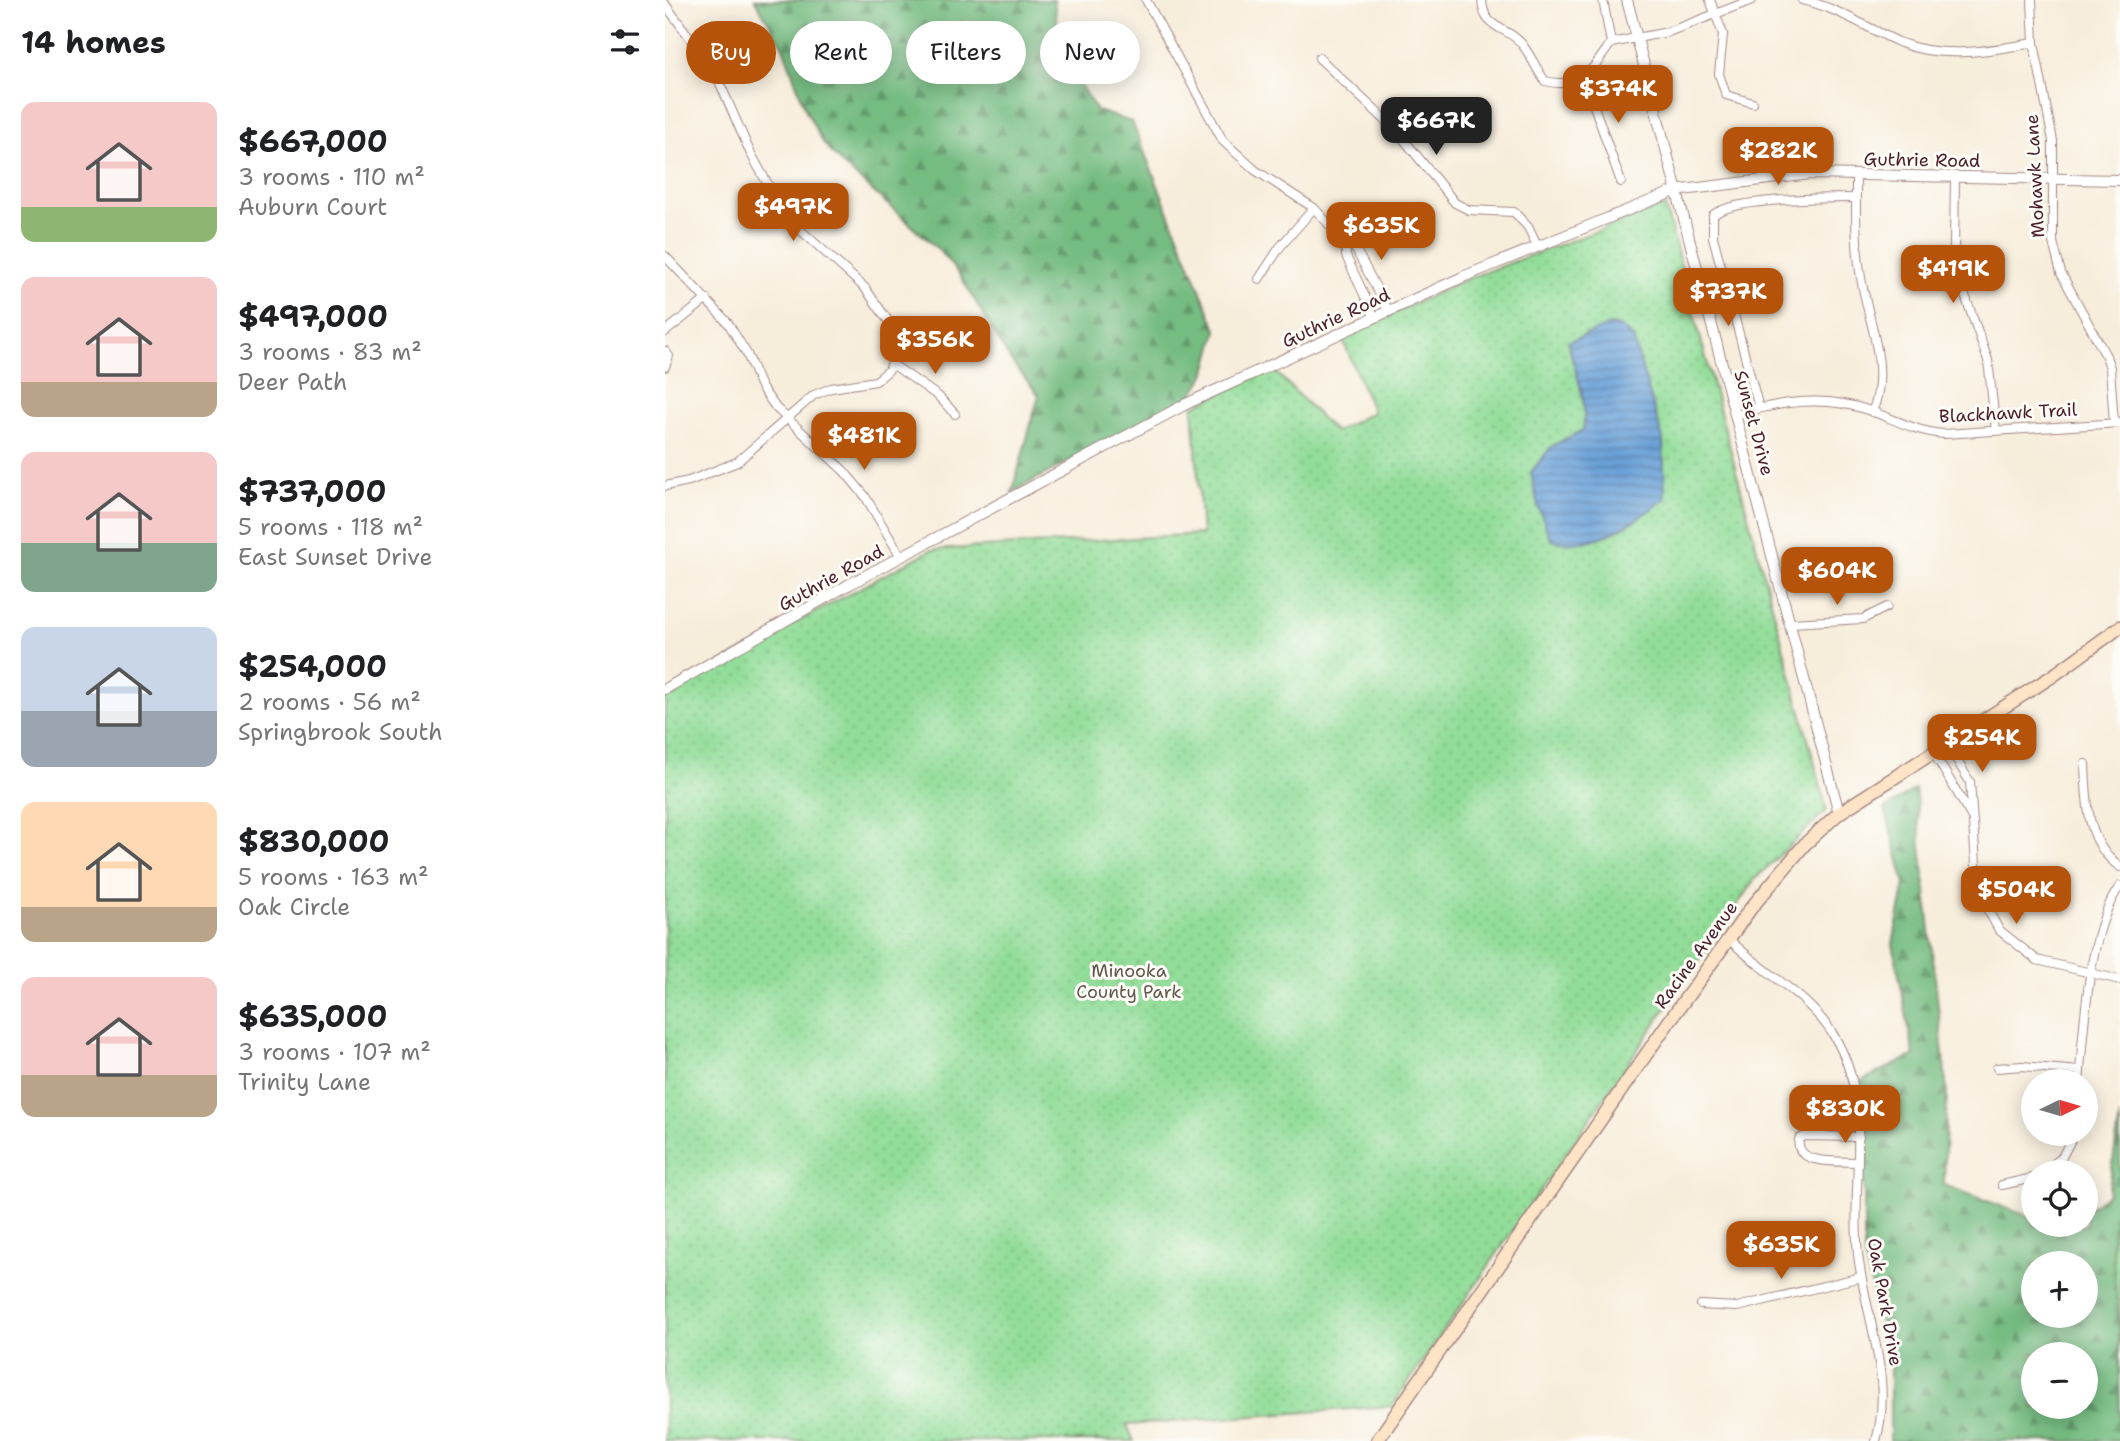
<!DOCTYPE html>
<meta charset="utf-8">
<style>
:root{--surface:#fff;--page:#f2f2f2;--text:#202124;--muted:#757577;--accent:#b45309}
body{margin:0;font-family:"Shantell Sans",sans-serif;background:var(--page);color:var(--text);height:100vh;display:flex;flex-direction:column;font-size:26px;white-space:nowrap}
*{box-sizing:border-box;margin:0}
p{font-size:23px;color:var(--muted)}
.icon{flex:none;width:38px;height:38px;fill:none;stroke:currentColor;stroke-width:2;stroke-linecap:round;stroke-linejoin:round}
.map{position:relative;flex:1;overflow:hidden}
.details{display:flex;flex-direction:column;background:var(--surface);width:665px}
.details>*{flex:none}
.guide{position:absolute;left:21px;top:21px;width:665px;height:63px;display:flex;gap:14px}
.needle{width:46px;rotate:85deg}
.buttons{position:absolute;left:1356px;top:1069px;display:grid;gap:14px}
.buttons a{display:grid;place-items:center;width:77px;height:77px;border-radius:50%;background:var(--surface);box-shadow:0 4px 18px #0003;font-size:35px}
.price{position:absolute;translate:-50% -60px;padding:0 16px;border-radius:14px;background:var(--accent);color:#fff;font-size:23px;line-height:46px;filter:drop-shadow(0 2px 4px #0008)}
.price::after{content:'';position:absolute;left:50%;top:42px;width:21px;height:16px;margin-left:-10px;background:inherit;clip-path:polygon(0 0,100% 0,50% 100%)}
.price.current{background:#222;color:#fff}
ul{padding:0;list-style:none}
li{display:flex;align-items:center;gap:21px;height:175px;padding:0 21px}
li span{display:grid;place-items:center;flex:none;width:196px;height:140px;border-radius:14px;color:#555}
li>.icon{margin-inline-start:auto}
span .icon{width:84px;height:84px;fill:#fffc;stroke-width:1}
li b{font-size:30px}
h2{display:flex;justify-content:space-between;align-items:center;height:84px;padding:0 21px;font-size:30px}
.pill{padding:0 24px;border-radius:32px;background:var(--surface);box-shadow:0 4px 18px #0003;font-size:24px;line-height:63px}
.pill.current{background:var(--accent);color:#fff}
main{display:flex;flex:1;min-height:0}
.map>svg:first-child{display:block}
</style>
<main>
<section class="details">
<h2>14 homes<svg class="icon" aria-label="filters" viewBox="0 0 24 24"><path d="M4 7h16M4 17h16"/><circle cx="9" cy="7" r="2"/><circle cx="15" cy="17" r="2"/></svg></h2>
<ul>
<li><span style="background:linear-gradient(#f6c9c9 75%,#8fb573 0)"><svg class="icon" aria-label="home" viewBox="0 0 24 24"><path d="M3 11l9-7 9 7M6 9v11h12V9"/></svg></span><div><b>$667,000</b><p>3 rooms · 110 m²</p><p>Auburn Court</p></div></li>
<li><span style="background:linear-gradient(#f6c9c9 75%,#b9a48a 0)"><svg class="icon" aria-label="home" viewBox="0 0 24 24"><path d="M3 11l9-7 9 7M6 9v11h12V9"/></svg></span><div><b>$497,000</b><p>3 rooms · 83 m²</p><p>Deer Path</p></div></li>
<li><span style="background:linear-gradient(#f6c9c9 65%,#7fa58c 0)"><svg class="icon" aria-label="home" viewBox="0 0 24 24"><path d="M3 11l9-7 9 7M6 9v11h12V9"/></svg></span><div><b>$737,000</b><p>5 rooms · 118 m²</p><p>East Sunset Drive</p></div></li>
<li><span style="background:linear-gradient(#c9d6e8 60%,#9aa5b1 0)"><svg class="icon" aria-label="home" viewBox="0 0 24 24"><path d="M3 11l9-7 9 7M6 9v11h12V9"/></svg></span><div><b>$254,000</b><p>2 rooms · 56 m²</p><p>Springbrook South</p></div></li>
<li><span style="background:linear-gradient(#ffd9b3 75%,#b9a48a 0)"><svg class="icon" aria-label="home" viewBox="0 0 24 24"><path d="M3 11l9-7 9 7M6 9v11h12V9"/></svg></span><div><b>$830,000</b><p>5 rooms · 163 m²</p><p>Oak Circle</p></div></li>
<li><span style="background:linear-gradient(#f6c9c9 70%,#b9a48a 0)"><svg class="icon" aria-label="home" viewBox="0 0 24 24"><path d="M3 11l9-7 9 7M6 9v11h12V9"/></svg></span><div><b>$635,000</b><p>3 rooms · 107 m²</p><p>Trinity Lane</p></div></li>
</ul>
</section>
<div class="map">
<svg width="1455" height="1441" viewBox="0 0 1455 1441">
<defs>
<pattern id="forest-firs" width="22" height="20" patternUnits="userSpaceOnUse" patternTransform="scale(1.75)"><rect width="22" height="20" fill="#75bc81"/><path d="M5 1l3.5 6h-7zM16 11l3.5 6h-7z" fill="#62986a"/></pattern>
<pattern id="wetland-marsh" width="20" height="14" patternUnits="userSpaceOnUse" patternTransform="scale(1.75)"><rect width="20" height="14" fill="#92dd99"/><path d="M1 5h8M5 5V1M11 12h8M15 12V8" fill="none" stroke="#7fbd84"/></pattern>
<pattern id="park-dots" width="8" height="8" patternUnits="userSpaceOnUse" patternTransform="scale(1.75)"><rect width="8" height="8" fill="#92dd99"/><path d="M2 2h.1M6 6h.1" fill="none" stroke="#7fbd84" stroke-width="1.8" stroke-linecap="round"/></pattern>
<pattern id="water-rules" width="6" height="5" patternUnits="userSpaceOnUse" patternTransform="scale(1.75)"><rect width="6" height="5" fill="#69a0d7"/><path d="M0 2.5h6" fill="none" stroke="#5882af"/></pattern>
</defs>
<rect width="100%" height="100%" fill="#fdfcf7"/>
<filter id="ink" filterUnits="userSpaceOnUse"><feTurbulence type="fractalNoise" baseFrequency=".0143" numOctaves="2"/><feDisplacementMap in="SourceGraphic" scale="14" xChannelSelector="R" yChannelSelector="G"/><feConvolveMatrix kernelMatrix="1 2 1 2 8 2 1 2 1" color-interpolation-filters="sRGB"/></filter>
<filter id="wash" filterUnits="userSpaceOnUse"><feTurbulence type="fractalNoise" baseFrequency=".00686" numOctaves="4" result="noise"/><feDisplacementMap in="SourceGraphic" scale="28" xChannelSelector="R" yChannelSelector="G"/><feGaussianBlur stdDeviation="1.57" result="paint"/><feColorMatrix in="noise" values="0 0 0 0 0 0 0 0 0 0 0 0 0 0 0 0 0 1.4 0 .05"/><feComposite in="paint" operator="in"/></filter>
<g filter="url(#wash)">
<rect width="100%" height="100%" fill="#f7eddb"/>
<!-- forest -->
<g fill="url(#forest-firs)" stroke="#606e56" stroke-width="2" fill-rule="evenodd">
<path d="M 90,0 L 389,0 L 396,56 L 432,111 L 467,122 L 552,331 L 540,375 L 526,396 L 347,492 L 374,395 L 346,361 L 294,274 L 273,249 L 177,164 L 159,144 L 142,113 L 118,47 Z"/>
<path d="M 1250,789 L 1282,1091 L 1279,1185 L 1368,1218 L 1368,1225 L 1398,1228 L 1402,1225 L 1421,1225 L 1421,1211 L 1443,1194 L 1455,1116 L 1455,1197 L 1447,1242 L 1454,1321 L 1455,1441 L 1225,1441 L 1225,1362 L 1199,1255 L 1199,1177 L 1194,1082 L 1249,1055 L 1228,944 L 1240,884 L 1220,809 ZM 1368,1264 L 1421,1264 L 1421,1316 L 1368,1316 ZM 1368,1354 L 1421,1354 L 1421,1407 L 1368,1407 Z"/>
</g>
<!-- wetland -->
<path fill="url(#wetland-marsh)" stroke="#6e7e62" stroke-width="2" d="M 1455,1197 L 1455,1343 L 1447,1242 Z"/>
<!-- park -->
<path fill="url(#park-dots)" stroke="#6e7e62" stroke-width="2" d="M 1000,206 L 1162,810 L 1090,879 L 727,1406 L 462,1425 L 469,1441 L 0,1441 L 0,693 L 266,550 L 537,534 L 528,406 L 608,369 L 670,432 L 708,412 L 677,338 L 804,278 Z"/>
<!-- water -->
<path fill="url(#water-rules)" stroke="#5a6081" stroke-width="2" d="M 945,325 L 955,327 L 968,338 L 998,439 L 1000,499 C 967,524 929,551 886,540 L 873,506 L 866,472 L 887,446 L 918,430 C 923,396 910,375 903,342 Z"/>
</g>
<g filter="url(#ink)">
<g fill="none" stroke-linecap="round" stroke-linejoin="round">
<!-- minor casing -->
<g stroke="#a08683" stroke-width="10">
<g id="minor">
<path d="M 481,0 L 558,141 L 590,170 L 649,208 L 680,242 L 690,248 L 724,312"/>
<path d="M 817,0 C 818,30 842,26 856,43 C 866,55 871,69 880,81 C 917,90 927,70 946,43 L 938,0"/>
<path d="M 1045,0 L 1058,34 L 1054,74 L 1061,95 L 1088,103"/>
<path d="M 1137,0 C 1172,7 1203,29 1236,43 C 1279,60 1325,50 1369,43"/>
<path d="M 1367,0 L 1369,43 L 1388,141 L 1388,242 L 1396,273 L 1441,356 L 1445,368 L 1449,423"/>
<path d="M 0,4 L 50,72 L 85,152 L 121,217 L 200,288 L 229,329 L 232,350 L 224,370 L 211,381 L 166,388 L 149,395 L 72,462 L 24,481 L 0,486"/>
<path d="M 946,43 L 1003,32 L 1087,0"/>
<path d="M 654,58 L 732,131 L 790,203 L 804,210 L 849,212 L 863,227 L 872,246"/>
<path d="M 919,78 L 956,182"/>
<path d="M 1191,174 C 1191,208 1190,244 1196,278 C 1203,321 1226,369 1207,412"/>
<path d="M 1290,176 L 1289,249 L 1292,273 L 1323,360 L 1331,431"/>
<path d="M 680,242 L 681,256 L 710,318"/>
<path d="M 0,256 L 63,323 L 82,354 L 96,387 L 111,408 L 179,471 L 200,496 L 236,557"/>
<path d="M 594,279 L 615,247 L 649,208"/>
<path d="M 0,332 L 42,299"/>
<path d="M 0,351 L 4,356 L 0,367"/>
<path d="M 227,364 L 273,396 L 290,414"/>
<path d="M 1094,408 L 1048,237 L 1048,215 C 1067,198 1163,198 1191,198"/>
<path d="M 1071,415 C 1116,401 1161,395 1206,411 C 1231,420 1252,432 1279,434 L 1455,423"/>
<path d="M 1126,623 L 1198,619 L 1222,607"/>
<path d="M 1282,744 L 1305,782 L 1312,877 L 1320,905 L 1334,930 L 1372,960 L 1455,980"/>
<path d="M 1268,752 L 1306,816"/>
<path d="M 1420,764 C 1422,803 1421,843 1455,867"/>
<path d="M 1064,939 C 1098,973 1143,994 1169,1036 C 1210,1104 1185,1180 1193,1254 C 1200,1317 1229,1377 1211,1441"/>
<path d="M 1332,1068 L 1357,1066 L 1415,1071"/>
<path d="M 1414,1082 C 1419,1028 1423,929 1455,886"/>
<path d="M 1193,1162 C 1175,1161 1129,1166 1134,1139 L 1140,1136 L 1194,1137"/>
<path d="M 1379,1172 L 1397,1157 L 1409,1134"/>
<path d="M 1337,1185 L 1368,1178"/>
<path d="M 1036,1305 L 1072,1307 L 1196,1277"/>
</g>
</g>
<!-- tertiary casing -->
<g stroke="#a08683" stroke-width="12">
<g id="tertiary">
<path d="M 962,0 L 1174,813"/>
<path d="M 0,689 L 183,585 L 521,404 L 800,276 L 1010,191 L 1145,174 L 1455,180"/>
</g>
</g>
<!-- secondary casing -->
<g stroke="#a08683" stroke-width="15">
<path id="secondary" d="M 712,1441 L 1003,1023 L 1086,908 L 1140,844 L 1174,813 L 1389,675 L 1455,627"/>
</g>
<!-- minor -->
<use href="#minor" stroke="#fff" stroke-width="8"/>
<!-- tertiary -->
<use href="#tertiary" stroke="#fff" stroke-width="10"/>
<!-- secondary -->
<use href="#secondary" stroke="#fee4c6" stroke-width="12"/>
</g>
</g>
<g text-anchor="middle" dominant-baseline="central" stroke-width="6" stroke-linejoin="round" paint-order="stroke">
<!-- street labels -->
<g font-size="18" fill="#4a1f2b" stroke="#fdfcf7">
<text transform="translate(1257 160) rotate(1)">Guthrie Road</text>
<text transform="translate(1370 176) rotate(-93)">Mohawk Lane</text>
<text transform="translate(671 318) rotate(-25)">Guthrie Road</text>
<text transform="translate(1343 413) rotate(-3)">Blackhawk Trail</text>
<text transform="translate(1089 423) rotate(75)">Sunset Drive</text>
<text transform="translate(166 578) rotate(-29)">Guthrie Road</text>
<text transform="translate(1031 955) rotate(-54)">Racine Avenue</text>
<text transform="translate(1220 1302) rotate(80)">Oak Park Drive</text>
</g>
<!-- park labels -->
<g font-size="18" fill="#60584c" stroke="#fdfcf7">
<text x="464" y="971">Minooka<tspan x="464" dy="21">County Park</tspan></text>
</g>
</g>
</svg>
<div class="buttons">
<a><svg class="needle" viewBox="-14 -14 28 28"><path d="M0-13l5 13h-10z" fill="#e53935"/><path d="M0 13l5-13h-10z" fill="#757577"/></svg></a>
<a><svg class="icon" aria-label="locate" viewBox="0 0 24 24"><circle cx="12" cy="12" r="6"/><path d="M12 2v4M12 18v4M2 12h4M18 12h4"/></svg></a>
<a>+</a>
<a>−</a>
</div>
<b class="price" style="left:953px;top:125px">$374K</b>
<b class="price current" style="left:771px;top:157px">$667K</b>
<b class="price" style="left:1113px;top:187px">$282K</b>
<b class="price" style="left:128px;top:243px">$497K</b>
<b class="price" style="left:716px;top:262px">$635K</b>
<b class="price" style="left:1288px;top:305px">$419K</b>
<b class="price" style="left:1063px;top:328px">$737K</b>
<b class="price" style="left:270px;top:376px">$356K</b>
<b class="price" style="left:199px;top:472px">$481K</b>
<b class="price" style="left:1172px;top:607px">$604K</b>
<b class="price" style="left:1317px;top:774px">$254K</b>
<b class="price" style="left:1351px;top:926px">$504K</b>
<b class="price" style="left:1180px;top:1145px">$830K</b>
<b class="price" style="left:1116px;top:1281px">$635K</b>
<div class="guide">
<a class="pill current">Buy</a>
<a class="pill">Rent</a>
<a class="pill">Filters</a>
<a class="pill">New</a>
</div>
</div>
</main>
